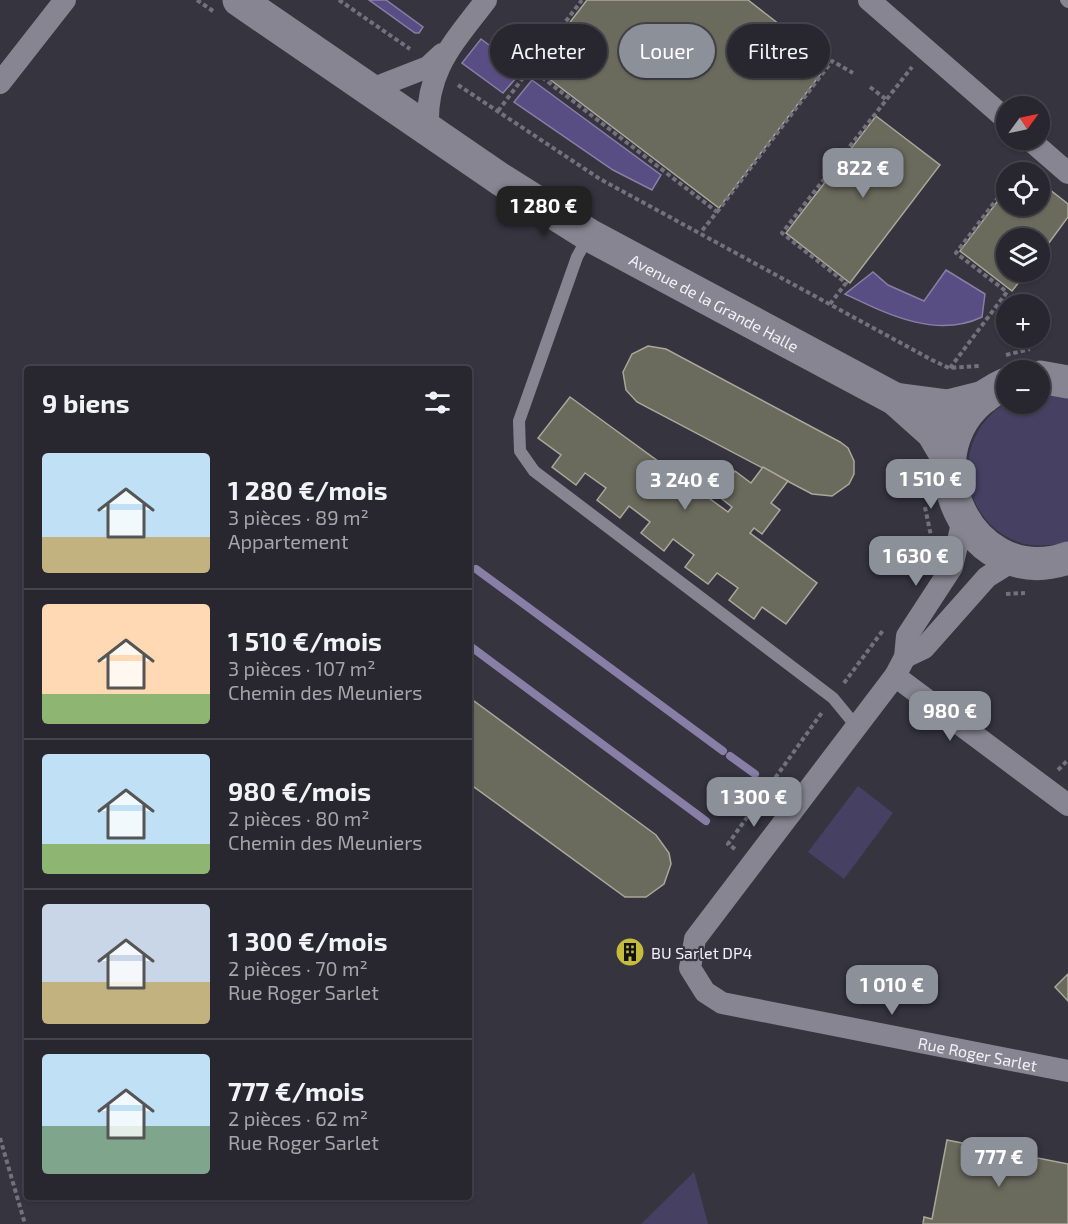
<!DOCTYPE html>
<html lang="fr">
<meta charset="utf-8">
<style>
:root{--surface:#28272f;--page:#302f37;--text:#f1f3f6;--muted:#a5a5aa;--line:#44444b;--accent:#8c9099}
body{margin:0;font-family:"Exo 2",sans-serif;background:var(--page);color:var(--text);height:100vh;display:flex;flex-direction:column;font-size:22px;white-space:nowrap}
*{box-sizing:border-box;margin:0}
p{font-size:20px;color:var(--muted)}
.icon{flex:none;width:33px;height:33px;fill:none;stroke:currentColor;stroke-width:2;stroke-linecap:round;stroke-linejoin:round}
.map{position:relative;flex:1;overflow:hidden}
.drawer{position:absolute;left:24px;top:366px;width:448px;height:834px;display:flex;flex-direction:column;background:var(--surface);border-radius:6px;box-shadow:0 2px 4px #0004,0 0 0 2px var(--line)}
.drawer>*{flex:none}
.guide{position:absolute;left:490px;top:24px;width:488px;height:54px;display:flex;gap:12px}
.needle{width:39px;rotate:57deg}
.fabs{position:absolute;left:996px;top:96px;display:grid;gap:12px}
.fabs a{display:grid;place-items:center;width:54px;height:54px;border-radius:50%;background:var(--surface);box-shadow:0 2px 4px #0004,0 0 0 2px var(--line);font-size:30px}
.price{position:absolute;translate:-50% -51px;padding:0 14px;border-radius:12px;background:var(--accent);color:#fff;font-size:20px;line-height:39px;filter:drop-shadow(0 2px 3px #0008)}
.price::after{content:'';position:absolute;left:50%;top:36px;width:18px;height:14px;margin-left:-9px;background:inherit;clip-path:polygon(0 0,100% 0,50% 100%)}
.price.current{background:#222;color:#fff}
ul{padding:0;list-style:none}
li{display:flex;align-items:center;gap:18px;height:150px;padding:0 18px}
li+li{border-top:2px solid var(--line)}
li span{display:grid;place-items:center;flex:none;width:168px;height:120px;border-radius:6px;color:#555}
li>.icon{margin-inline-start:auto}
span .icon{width:72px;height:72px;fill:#fffc;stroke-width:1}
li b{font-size:26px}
h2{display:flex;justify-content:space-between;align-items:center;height:72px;padding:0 18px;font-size:26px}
.tag{padding:0 21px;border-radius:27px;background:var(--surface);box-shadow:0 2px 4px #0004,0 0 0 2px var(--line);font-size:21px;line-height:54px}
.tag.current{background:var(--accent);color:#fff}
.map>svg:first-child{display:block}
</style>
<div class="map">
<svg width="1068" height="1224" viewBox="0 0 1068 1224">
<rect width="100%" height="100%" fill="#36343f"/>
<!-- green -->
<g fill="#464063">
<path d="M 1040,393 L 1068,397 L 1068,543 C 1051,545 1034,548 1018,542 C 968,524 952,460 986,420 C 991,414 999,406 1007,404 C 1016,401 1030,404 1040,404 Z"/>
<path d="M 858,786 L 893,813 L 844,879 L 808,852 Z"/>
<path d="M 694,1172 L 708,1224 L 641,1224 Z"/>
</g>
<!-- water -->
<g fill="#594e84" stroke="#877fa6" stroke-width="1.5">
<path d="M 369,0 L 386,0 L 423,27 L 419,33 L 415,33 Z"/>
<path d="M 481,39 L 523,70 L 503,93 L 462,63 Z"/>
<path d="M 532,80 L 661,175 L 652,190 L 613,170 L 514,102 Z"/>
<path d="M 946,270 L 985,294 L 982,317 C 936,339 887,314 845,294 L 873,272 L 888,285 L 924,301 Z"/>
</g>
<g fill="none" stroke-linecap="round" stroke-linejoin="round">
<!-- stream -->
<g stroke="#877fa6" stroke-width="8">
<path d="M 476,569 L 723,751"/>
<path d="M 470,646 L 706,821"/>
<path d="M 730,756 L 755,774"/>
</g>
</g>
<!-- building -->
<g fill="#6a6a5d" stroke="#a9a89b" stroke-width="1.5">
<path d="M 587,0 L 748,0 L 829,63 L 719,208 L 535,68 Z"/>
<path d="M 876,116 L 940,165 L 850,283 L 786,233 Z"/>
<path d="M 1040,182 L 1068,204 L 1068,217 L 1040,255 L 1040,238 L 1006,238 L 1006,272 L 1027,272 L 1012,291 L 960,251 L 1006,190 L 1006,206 L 1040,206 Z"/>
<path d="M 648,346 L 666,349 L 840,442 L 848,448 L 854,461 L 854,474 L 849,484 L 832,496 L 812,494 L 637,402 L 626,390 L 623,372 L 632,354 Z"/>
<path d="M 570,397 L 728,512 L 732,507 L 717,495 L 735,471 L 751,483 L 763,467 L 788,481 L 771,503 L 780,510 L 762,534 L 754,528 L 750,533 L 817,583 L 786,624 L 762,607 L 754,619 L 729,600 L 738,588 L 717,573 L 708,584 L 685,567 L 694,555 L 673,539 L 664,551 L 641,533 L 650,522 L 629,506 L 620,518 L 597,500 L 606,488 L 585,473 L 576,485 L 552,467 L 561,455 L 538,438 Z"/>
<path d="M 470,698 L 656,835 L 669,853 L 671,864 L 664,884 L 646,897 L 625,897 L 470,784 Z"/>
<path d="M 630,944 L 637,949 L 629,960 L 622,955 Z"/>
<path d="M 1068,974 L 1068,1001 L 1055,987 Z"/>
<path d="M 947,1140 L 1068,1164 L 1068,1224 L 923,1224 L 924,1217 L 932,1219 Z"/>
</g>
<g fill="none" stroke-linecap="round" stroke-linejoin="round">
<!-- path -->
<g stroke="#73717b" stroke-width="4" stroke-dasharray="4.5 3" stroke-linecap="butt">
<path d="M 197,0 L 213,11"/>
<path d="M 339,0 L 410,49"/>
<path d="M 530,68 L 717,212 L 701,232"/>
<path d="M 458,85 L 600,179 L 932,360 L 949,368 L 979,366"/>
<path d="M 870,87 L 887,100"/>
<path d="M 498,111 L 582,0"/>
<path d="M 1018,172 L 1025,164"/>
<path d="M 717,212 L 832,61 L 853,73"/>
<path d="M 830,304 L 846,283 L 782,233 L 912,67"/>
<path d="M 1006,355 L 1030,349"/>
<path d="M 950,368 L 1007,292 L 956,253 L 1006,187"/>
<path d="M 925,507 L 932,541"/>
<path d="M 1006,594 L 1025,593"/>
<path d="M 844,683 L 884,629"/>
<path d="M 1058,770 L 1068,760"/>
<path d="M 735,849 L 728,844 L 823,711"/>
<path d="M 0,1138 L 25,1224"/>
</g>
<!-- lane -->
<g stroke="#868591" stroke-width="12">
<path d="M 1066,0 L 1068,2"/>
<path d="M 589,235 L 577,257 L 519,421 L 520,451 L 534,471 L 833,698 L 856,726"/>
</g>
<!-- street -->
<g stroke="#868591" stroke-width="22">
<path d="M 869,0 L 1006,119"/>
<path d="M 0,83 L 65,0"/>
<path d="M 369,90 L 428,67 L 442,54"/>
<path d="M 428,130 C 425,71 452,45 486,0"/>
<path d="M 1030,140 L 1068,173"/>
<path d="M 963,519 L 952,567 L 907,636 L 905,657 L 895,676 L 1068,805"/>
<path d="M 905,657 L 924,648 L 987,577 L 1016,559"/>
<path id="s1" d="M 895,676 L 695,939 L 690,968 L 705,992 L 722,1003 L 1068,1071"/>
</g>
<!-- secondary -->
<g stroke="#868591" stroke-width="33">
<path id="s2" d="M 239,0 L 500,179 L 589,235 L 895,399 L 933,433 L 949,460"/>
<path d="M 1040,377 L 1068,382"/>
<path d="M 1006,384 C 896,433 963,595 1068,558"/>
<path d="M 895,399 L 948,406 L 984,397"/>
</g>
</g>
<!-- icons -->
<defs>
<g id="building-disc" transform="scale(1.5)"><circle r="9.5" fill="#c6bc3c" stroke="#36343f"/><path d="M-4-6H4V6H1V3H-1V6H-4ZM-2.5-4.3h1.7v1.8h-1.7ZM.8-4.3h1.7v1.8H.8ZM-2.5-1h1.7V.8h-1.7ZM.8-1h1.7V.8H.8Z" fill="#111"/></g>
</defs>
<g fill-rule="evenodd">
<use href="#building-disc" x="630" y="952"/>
</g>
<g text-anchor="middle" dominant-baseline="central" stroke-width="4.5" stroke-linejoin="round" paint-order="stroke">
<!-- street labels -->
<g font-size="16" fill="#f1f0f7" stroke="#36343f">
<text stroke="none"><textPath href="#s2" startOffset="564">Avenue de la Grande Halle</textPath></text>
<text stroke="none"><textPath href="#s1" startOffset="669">Rue Roger Sarlet</textPath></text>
</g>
<!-- poi labels -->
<g font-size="16" fill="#f1f0f7" stroke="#36343f" text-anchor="start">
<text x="651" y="952">BU Sarlet DP4</text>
</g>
</g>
</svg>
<div class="fabs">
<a><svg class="needle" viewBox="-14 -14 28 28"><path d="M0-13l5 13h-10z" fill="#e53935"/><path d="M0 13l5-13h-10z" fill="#a5a5aa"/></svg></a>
<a><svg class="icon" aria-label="locate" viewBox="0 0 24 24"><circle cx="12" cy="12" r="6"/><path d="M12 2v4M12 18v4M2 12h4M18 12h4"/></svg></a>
<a><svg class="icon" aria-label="layers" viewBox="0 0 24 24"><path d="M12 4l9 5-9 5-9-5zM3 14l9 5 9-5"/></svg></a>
<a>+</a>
<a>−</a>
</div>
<b class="price" style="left:863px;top:199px">822 €</b>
<b class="price current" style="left:544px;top:237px">1 280 €</b>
<b class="price" style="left:931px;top:510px">1 510 €</b>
<b class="price" style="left:685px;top:511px">3 240 €</b>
<b class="price" style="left:916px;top:587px">1 630 €</b>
<b class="price" style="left:950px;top:742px">980 €</b>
<b class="price" style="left:754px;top:828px">1 300 €</b>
<b class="price" style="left:892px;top:1016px">1 010 €</b>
<b class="price" style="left:999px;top:1188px">777 €</b>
<div class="guide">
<a class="tag">Acheter</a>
<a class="tag current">Louer</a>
<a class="tag">Filtres</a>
</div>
<section class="drawer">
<h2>9 biens<svg class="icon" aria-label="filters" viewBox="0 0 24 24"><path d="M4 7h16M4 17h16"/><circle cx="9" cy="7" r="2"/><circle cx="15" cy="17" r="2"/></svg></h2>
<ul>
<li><span style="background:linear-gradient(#bfe0f5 70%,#c2b280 0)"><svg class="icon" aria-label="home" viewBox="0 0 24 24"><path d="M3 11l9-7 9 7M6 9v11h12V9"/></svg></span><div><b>1 280 €/mois</b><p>3 pièces · 89 m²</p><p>Appartement</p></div></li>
<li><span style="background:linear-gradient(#ffd9b3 75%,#8fb573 0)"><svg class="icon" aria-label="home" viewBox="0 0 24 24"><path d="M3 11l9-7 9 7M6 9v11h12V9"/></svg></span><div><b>1 510 €/mois</b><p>3 pièces · 107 m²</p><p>Chemin des Meuniers</p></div></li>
<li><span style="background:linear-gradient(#bfe0f5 75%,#8fb573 0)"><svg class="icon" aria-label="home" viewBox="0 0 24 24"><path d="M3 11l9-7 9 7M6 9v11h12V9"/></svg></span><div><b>980 €/mois</b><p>2 pièces · 80 m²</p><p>Chemin des Meuniers</p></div></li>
<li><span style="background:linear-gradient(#c9d6e8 65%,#c2b280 0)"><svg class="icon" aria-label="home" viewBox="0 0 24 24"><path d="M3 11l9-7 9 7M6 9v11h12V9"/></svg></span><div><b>1 300 €/mois</b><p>2 pièces · 70 m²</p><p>Rue Roger Sarlet</p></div></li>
<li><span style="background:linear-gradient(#bfe0f5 60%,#7fa58c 0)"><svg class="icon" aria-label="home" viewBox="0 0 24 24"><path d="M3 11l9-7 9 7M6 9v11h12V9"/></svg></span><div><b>777 €/mois</b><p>2 pièces · 62 m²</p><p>Rue Roger Sarlet</p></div></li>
</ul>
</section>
</div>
